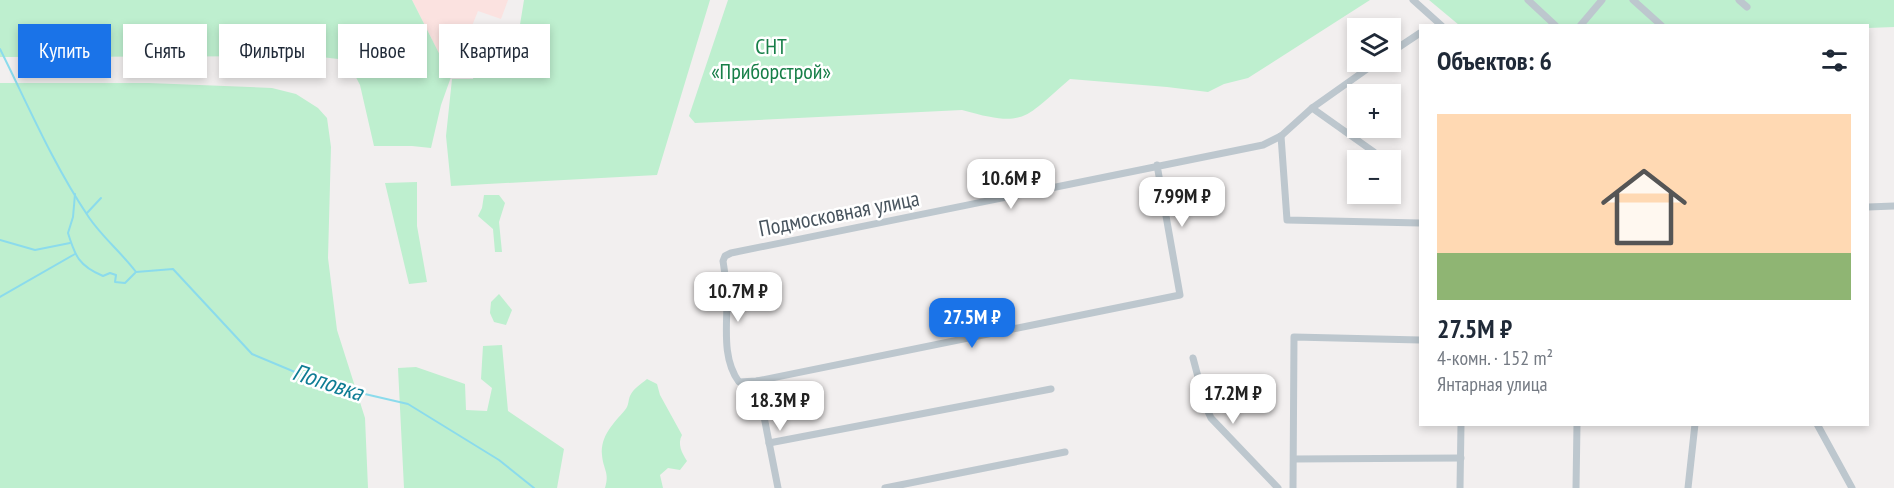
<!DOCTYPE html>
<html lang="ru">
<meta charset="utf-8">
<style>
:root{--surface:#fff;--page:#f2f2f3;--text:#1f2937;--muted:#747a83;--accent:#1a73e8}
body{margin:0;font-family:"PT Sans Narrow",sans-serif;background:var(--page);color:var(--text);height:100vh;display:flex;flex-direction:column;font-size:22px;white-space:nowrap}
*{box-sizing:border-box;margin:0}
p{font-size:20px;color:var(--muted)}
.icon{flex:none;width:33px;height:33px;fill:none;stroke:currentColor;stroke-width:2;stroke-linecap:round;stroke-linejoin:round}
.map{position:relative;flex:1;overflow:hidden}
.drawer{position:absolute;left:1419px;top:24px;width:450px;height:402px;display:flex;flex-direction:column;background:var(--surface);border-radius:0px;box-shadow:0 3px 9px #0003}
.drawer>*{flex:none}
.guide{position:absolute;left:18px;top:24px;width:570px;height:54px;display:flex;gap:12px}
.buttons{position:absolute;left:1347px;top:18px;display:grid;gap:12px}
.buttons a{display:grid;place-items:center;width:54px;height:54px;border-radius:0px;background:var(--surface);box-shadow:0 3px 9px #0003;font-size:30px}
.price{position:absolute;translate:-50% -51px;padding:0 14px;border-radius:12px;background:#fff;color:#222;font-size:20px;line-height:39px;filter:drop-shadow(0 2px 3px #0008)}
.price::after{content:'';position:absolute;left:50%;top:36px;width:18px;height:14px;margin-left:-9px;background:inherit;clip-path:polygon(0 0,100% 0,50% 100%)}
.price.current{background:var(--accent);color:#fff}
ul{padding:0;list-style:none}
li{display:grid;align-content:center;gap:12px;height:318px;padding:0 18px}
li span{display:grid;place-items:center;height:186px;border-radius:0px;color:#555}
li>.icon{margin-inline-start:auto}
span .icon{width:108px;height:108px;fill:#fffc;stroke-width:1}
li b{font-size:26px}
h2{display:flex;justify-content:space-between;align-items:center;height:72px;padding:0 18px;font-size:26px}
.pill{padding:0 21px;border-radius:0px;background:var(--surface);box-shadow:0 3px 9px #0003;font-size:21px;line-height:54px}
.pill.current{background:var(--accent);color:#fff}
.map>svg:first-child{display:block}
</style>
<div class="map">
<svg width="1894" height="488" viewBox="0 0 1894 488">
<rect width="100%" height="100%" fill="#f2efef"/>
<!-- medical -->
<path fill="#fbe2e0" d="M 412,0 L 508,0 L 501,19 L 478,11 L 451,77 Z"/>
<!-- green -->
<g fill="#beefcf">
<path d="M 0,0 L 412,0 L 451,77 L 441,105 L 431,148 L 412,146 L 374,146 L 360,85 L 347,60 L 312,56 L 0,57 Z"/>
<path d="M 524,0 L 710,0 L 657,175 L 451,186 L 446,136 L 452,79 L 473,79 L 481,44 L 517,43 Z"/>
<path d="M 728,0 L 1370,0 L 1248,78 L 1224,84 L 1208,92 L 1167,87 L 1070,79 C 1023,119 1026,128 962,110 L 695,123 L 689,116 Z"/>
<path d="M 1429,0 L 1894,0 L 1894,27 L 1868,28 L 1868,26 L 1459,25 Z"/>
<path d="M 0,83 L 149,83 L 272,88 L 296,94 L 318,108 L 327,118 L 331,147 L 328,258 L 337,330 L 365,418 L 368,488 L 0,488 Z"/>
<path d="M 417,182 L 417,226 L 427,282 L 409,284 L 385,183 Z"/>
<path d="M 484,195 L 499,195 L 505,203 L 499,222 L 502,252 L 495,252 L 493,229 L 478,216 L 482,208 Z"/>
<path d="M 499,294 L 512,310 L 506,325 L 494,322 L 490,313 L 491,302 Z"/>
<path d="M 502,345 L 508,411 L 564,449 L 557,488 L 404,488 L 398,368 L 416,367 L 465,384 L 466,410 L 487,411 L 492,388 L 481,379 L 483,346 Z"/>
<path d="M 647,379 L 657,384 L 660,395 L 682,435 C 677,444 682,453 687,461 L 680,470 L 668,468 L 660,475 L 663,488 L 605,488 C 610,473 603,469 602,455 C 600,436 614,423 625,410 C 629,405 628,401 630,396 C 633,389 641,384 647,379 Z"/>
</g>
<g fill="none" stroke-linecap="round" stroke-linejoin="round">
<!-- stream -->
<g stroke="#8bdbec" stroke-width="2">
<path d="M 0,49 C 28,105 53,164 88,216 C 101,236 121,252 136,272 L 173,269 L 252,354 L 326,385 L 408,404 L 499,460 L 534,488"/>
<path d="M 75,194 L 73,217 L 68,233 C 75,256 79,266 103,276 L 110,273 L 116,275 L 115,282 L 125,283 L 135,273"/>
<path d="M 87,213 L 101,198"/>
<path d="M 0,240 L 35,250 L 70,243"/>
<path d="M 0,297 L 75,254"/>
</g>
<!-- minor -->
<g stroke="#bdc7ce" stroke-width="7">
<path d="M 1413,0 L 1442,26"/>
<path d="M 1528,0 L 1556,26"/>
<path d="M 1633,0 L 1662,26"/>
<path d="M 1739,0 L 1747,7"/>
<path d="M 1580,26 L 1602,0"/>
<path d="M 1390,53 L 1420,33"/>
<path d="M 1312,108 L 1374,152"/>
<path d="M 1281,136 L 1287,220 L 1420,223"/>
<path d="M 1157,165 L 1180,295 L 757,381 L 739,382 C 722,359 727,327 727,299 C 727,287 725,274 723,261 L 725,256 L 731,253 L 1263,145 L 1281,136 L 1312,108 L 1377,62"/>
<path d="M 1868,207 L 1894,206"/>
<path d="M 1193,358 L 1206,407 L 1211,418 L 1278,488"/>
<path d="M 757,381 L 778,488"/>
<path d="M 1817,424 L 1852,488"/>
<path d="M 769,443 L 1051,389"/>
<path d="M 1294,459 L 1461,458"/>
<path d="M 885,488 L 1065,452"/>
<path d="M 1293,488 L 1294,337 L 1420,340"/>
<path d="M 1460,488 L 1461,424"/>
<path d="M 1576,488 L 1577,424"/>
<path d="M 1688,488 L 1695,424"/>
</g>
</g>
<g text-anchor="middle" dominant-baseline="central" stroke-width="5" stroke-linejoin="round" paint-order="stroke">
<!-- park labels -->
<g font-size="22" fill="#177f48" stroke="#fff">
<text x="771" y="46">СНТ<tspan x="771" dy="25">«Приборстрой»</tspan></text>
</g>
<!-- street labels -->
<g font-size="22" fill="#47535d" stroke="#fff">
<text transform="translate(839 213) rotate(-11)">Подмосковная улица</text>
</g>
<!-- water labels -->
<g font-size="24" font-style="italic" fill="#0e7c94" stroke="#fff">
<text transform="translate(328 382) rotate(18)">Поповка</text>
</g>
</g>
</svg>
<div class="buttons">
<a><svg class="icon" aria-label="layers" viewBox="0 0 24 24"><path d="M12 4l9 5-9 5-9-5zM3 14l9 5 9-5"/></svg></a>
<a>+</a>
<a>−</a>
</div>
<b class="price" style="left:1011px;top:210px">10.6M ₽</b>
<b class="price" style="left:1182px;top:228px">7.99M ₽</b>
<b class="price" style="left:738px;top:323px">10.7M ₽</b>
<b class="price current" style="left:972px;top:349px">27.5M ₽</b>
<b class="price" style="left:1233px;top:425px">17.2M ₽</b>
<b class="price" style="left:780px;top:432px">18.3M ₽</b>
<div class="guide">
<a class="pill current">Купить</a>
<a class="pill">Снять</a>
<a class="pill">Фильтры</a>
<a class="pill">Новое</a>
<a class="pill">Квартира</a>
</div>
<section class="drawer">
<h2>Объектов: 6<svg class="icon" aria-label="filters" viewBox="0 0 24 24"><path d="M4 7h16M4 17h16"/><circle cx="9" cy="7" r="2"/><circle cx="15" cy="17" r="2"/></svg></h2>
<ul>
<li><span style="background:linear-gradient(#ffd9b3 75%,#8fb573 0)"><svg class="icon" aria-label="home" viewBox="0 0 24 24"><path d="M3 11l9-7 9 7M6 9v11h12V9"/></svg></span><div><b>27.5M ₽</b><p>4-комн. · 152 m²</p><p>Янтарная улица</p></div></li>
</ul>
</section>
</div>
